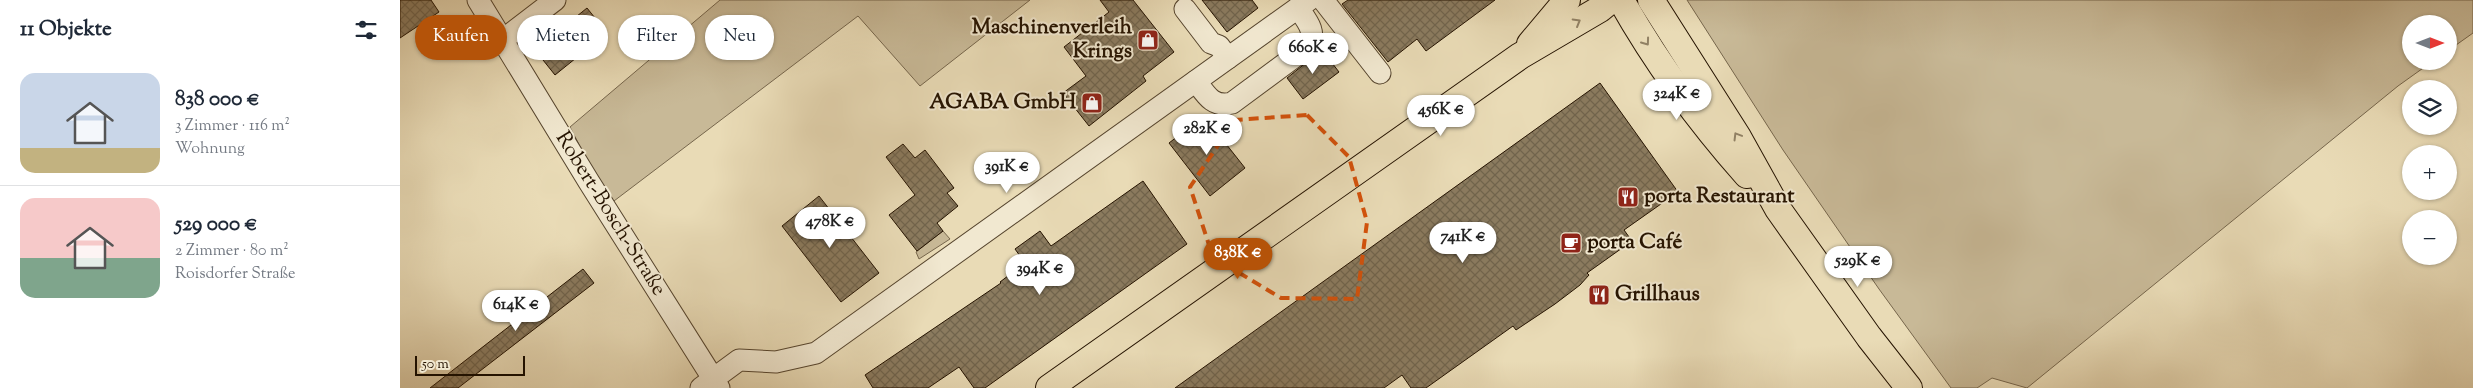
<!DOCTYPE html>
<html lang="de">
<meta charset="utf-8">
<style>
:root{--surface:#fff;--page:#f6f6f7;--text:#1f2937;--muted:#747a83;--line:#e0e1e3;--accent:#b45309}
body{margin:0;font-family:"Sorts Mill Goudy",serif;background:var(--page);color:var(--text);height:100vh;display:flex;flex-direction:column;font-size:19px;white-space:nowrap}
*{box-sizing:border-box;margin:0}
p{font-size:16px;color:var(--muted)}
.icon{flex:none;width:28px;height:28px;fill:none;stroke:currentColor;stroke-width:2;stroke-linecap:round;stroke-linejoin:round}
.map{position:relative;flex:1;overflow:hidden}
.details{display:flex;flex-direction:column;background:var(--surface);width:400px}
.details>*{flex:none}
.banner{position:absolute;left:15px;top:15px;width:475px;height:45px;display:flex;gap:10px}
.needle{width:32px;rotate:90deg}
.controls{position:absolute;left:2002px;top:15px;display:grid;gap:10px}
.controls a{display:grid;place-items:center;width:55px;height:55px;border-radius:50%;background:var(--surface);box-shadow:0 1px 4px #0004;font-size:25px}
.scale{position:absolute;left:15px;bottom:12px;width:110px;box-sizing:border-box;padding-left:5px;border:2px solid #251300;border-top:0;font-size:14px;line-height:18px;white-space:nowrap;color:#251300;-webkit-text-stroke:4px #f1e8d0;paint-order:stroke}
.price{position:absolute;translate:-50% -42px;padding:0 11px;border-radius:18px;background:#fff;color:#222;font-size:16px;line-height:32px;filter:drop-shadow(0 1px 2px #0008)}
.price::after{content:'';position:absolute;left:50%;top:30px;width:15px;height:11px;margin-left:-8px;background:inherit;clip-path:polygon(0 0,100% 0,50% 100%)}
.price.on{background:var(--accent);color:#fff}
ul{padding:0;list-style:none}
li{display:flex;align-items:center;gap:15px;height:125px;padding:0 20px}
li+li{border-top:1px solid var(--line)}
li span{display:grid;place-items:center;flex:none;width:140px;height:100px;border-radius:15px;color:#555}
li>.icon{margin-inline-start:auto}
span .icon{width:60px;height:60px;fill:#fffc;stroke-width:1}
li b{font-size:21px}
h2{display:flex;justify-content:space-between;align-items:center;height:60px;padding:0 20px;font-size:21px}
.chip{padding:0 18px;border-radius:22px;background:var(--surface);box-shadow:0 1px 4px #0004;font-size:18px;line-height:45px}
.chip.on{background:var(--accent);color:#fff}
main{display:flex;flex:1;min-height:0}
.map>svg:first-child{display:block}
</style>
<main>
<section class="details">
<h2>11 Objekte<svg class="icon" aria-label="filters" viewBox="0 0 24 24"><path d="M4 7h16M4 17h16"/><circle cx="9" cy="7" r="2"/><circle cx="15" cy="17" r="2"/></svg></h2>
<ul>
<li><span style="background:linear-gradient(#c9d6e8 75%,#c2b280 0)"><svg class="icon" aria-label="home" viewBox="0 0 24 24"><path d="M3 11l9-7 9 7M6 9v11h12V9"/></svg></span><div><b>838 000 €</b><p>3 Zimmer · 116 m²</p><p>Wohnung</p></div></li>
<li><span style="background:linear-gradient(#f6c9c9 60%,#7fa58c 0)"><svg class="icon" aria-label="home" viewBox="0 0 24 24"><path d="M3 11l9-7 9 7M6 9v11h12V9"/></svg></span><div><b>529 000 €</b><p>2 Zimmer · 80 m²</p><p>Roisdorfer Straße</p></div></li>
</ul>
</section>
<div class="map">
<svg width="2073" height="388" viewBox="0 0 2073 388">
<defs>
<pattern id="building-cross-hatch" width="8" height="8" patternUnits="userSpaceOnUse" patternTransform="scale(1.25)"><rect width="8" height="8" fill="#8b7b5f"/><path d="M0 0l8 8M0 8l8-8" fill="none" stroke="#71644c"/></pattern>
</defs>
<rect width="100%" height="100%" fill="#e9dbb6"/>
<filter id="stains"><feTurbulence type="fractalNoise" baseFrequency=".004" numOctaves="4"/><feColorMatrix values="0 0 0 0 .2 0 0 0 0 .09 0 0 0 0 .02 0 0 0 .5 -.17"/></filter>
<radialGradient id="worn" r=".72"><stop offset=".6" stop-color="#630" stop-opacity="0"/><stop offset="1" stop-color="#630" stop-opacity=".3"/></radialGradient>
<!-- grass -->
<g fill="#c8b997" stroke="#76664c">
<path d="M 320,0 L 630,0 L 520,86 L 458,16 L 210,204 L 170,127 Z"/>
<path d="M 1287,0 L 2073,0 L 2073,33 L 2049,50 L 2049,24 L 2011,24 L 2011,61 L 2033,61 L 1998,86 L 1627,388 L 1592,378 L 1577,388 L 1551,388 L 1479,289 L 1383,150 Z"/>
<path d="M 543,231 L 550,239 L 519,259 L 516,252 Z"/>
</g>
<!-- building -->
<g fill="url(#building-cross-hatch)" stroke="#251300">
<path d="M 0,0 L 31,0 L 39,12 L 0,38 Z"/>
<path d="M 700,0 L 733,0 L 774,52 L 743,76 L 746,81 L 689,126 L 663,93 L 686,76 L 664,47 L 709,12 Z"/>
<path d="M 802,0 L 852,0 L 858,8 L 827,32 Z"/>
<path d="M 948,0 L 1095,0 L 1026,51 L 1017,39 L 988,62 L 942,4 Z"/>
<path d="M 187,8 L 207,33 L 155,75 L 135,50 Z"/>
<path d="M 922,50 L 939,72 L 903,99 L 887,78 Z"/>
<path d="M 1200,83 L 1278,192 L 1224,230 L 1232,241 L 1187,273 L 1189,275 L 1180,285 L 1155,304 L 1116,330 L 1113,326 L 1026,388 L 1011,388 L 1002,375 L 984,388 L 775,388 Z"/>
<path d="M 804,116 L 845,168 L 810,196 L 769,143 Z"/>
<path d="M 503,144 L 515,158 L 525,150 L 554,188 L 547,193 L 558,206 L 537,223 L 543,231 L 517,251 L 489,215 L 515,195 L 486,157 Z"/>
<path d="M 743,181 L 787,244 L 585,388 L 574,388 L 559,367 L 528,388 L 473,388 L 465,375 L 601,283 L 600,282 L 625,263 L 615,249 L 640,231 L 651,246 Z"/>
<path d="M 419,196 L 479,273 L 441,302 L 382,226 Z"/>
<path d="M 183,269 L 194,283 L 58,388 L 30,388 Z"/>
</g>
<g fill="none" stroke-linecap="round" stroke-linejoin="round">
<!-- minor casing -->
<g stroke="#56452e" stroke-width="23">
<g id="minor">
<path d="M 78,0 L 189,182 L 319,388"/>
<path d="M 923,0 L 980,73"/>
<path d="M 785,9 L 811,43 L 819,46 L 828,58"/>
<path d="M 104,39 L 155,0"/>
<path d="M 796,81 C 806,95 813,108 832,103 L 909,46 C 917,31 906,20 898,8"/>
<path d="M 301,388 L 339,360 L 376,362 L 416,353 L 909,0"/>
</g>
</g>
<!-- major casing -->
<g stroke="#251300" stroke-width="28">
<g id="major">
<path d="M 1221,0 C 1256,62 1300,122 1347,175"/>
<path d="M 1251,0 L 1338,137 L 1378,209 L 1469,337 L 1509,388"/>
<path d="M 1130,44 L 1167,0"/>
<path d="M 649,388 L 1120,56 L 1200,9 L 1211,0"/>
</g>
</g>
<!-- minor -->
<use href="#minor" stroke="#f1e8d0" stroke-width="21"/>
<!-- major -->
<use href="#major" stroke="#e9dbb6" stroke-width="26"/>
</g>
<!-- one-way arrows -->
<defs><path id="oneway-chevron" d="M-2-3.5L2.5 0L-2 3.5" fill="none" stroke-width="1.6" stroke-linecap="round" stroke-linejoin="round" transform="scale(1.25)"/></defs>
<g stroke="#918164">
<use href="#oneway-chevron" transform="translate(1177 22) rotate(-30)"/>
<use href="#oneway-chevron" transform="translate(1246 42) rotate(54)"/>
<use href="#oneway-chevron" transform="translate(1337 136) rotate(-121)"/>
</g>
<!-- marked area -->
<path fill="none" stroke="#d4520b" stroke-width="4" stroke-dasharray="10 6" stroke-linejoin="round" d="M 907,115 L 949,157 L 967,222 L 957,299 L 881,298 L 813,257 L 790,187 L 835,120 Z"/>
<!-- icons -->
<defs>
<g id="shop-square" transform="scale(1.125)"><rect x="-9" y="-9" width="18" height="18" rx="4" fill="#8f2418" stroke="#f1e8d0"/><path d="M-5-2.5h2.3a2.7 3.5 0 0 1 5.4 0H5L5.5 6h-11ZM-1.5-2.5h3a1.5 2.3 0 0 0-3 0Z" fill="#fff"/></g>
<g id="restaurant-square" transform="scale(1.125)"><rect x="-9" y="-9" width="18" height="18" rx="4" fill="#8f2418" stroke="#f1e8d0"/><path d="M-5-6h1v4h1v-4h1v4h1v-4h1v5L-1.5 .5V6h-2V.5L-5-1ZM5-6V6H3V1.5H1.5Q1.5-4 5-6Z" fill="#fff"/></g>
<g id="cafe-square" transform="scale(1.125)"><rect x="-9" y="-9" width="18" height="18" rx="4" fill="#8f2418" stroke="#f1e8d0"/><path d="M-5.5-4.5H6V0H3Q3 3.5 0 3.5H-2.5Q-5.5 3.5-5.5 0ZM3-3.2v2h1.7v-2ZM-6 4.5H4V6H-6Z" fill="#fff"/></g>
</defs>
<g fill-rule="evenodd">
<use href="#shop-square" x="748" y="40"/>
<use href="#shop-square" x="692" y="103"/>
<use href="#restaurant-square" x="1228" y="197"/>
<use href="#cafe-square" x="1171" y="243"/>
<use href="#restaurant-square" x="1199" y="295"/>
</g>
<g text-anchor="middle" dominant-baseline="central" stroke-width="4" stroke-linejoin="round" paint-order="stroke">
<!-- poi labels -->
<g font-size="21" font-weight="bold" fill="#251300" stroke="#f1e8d0" text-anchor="start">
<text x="732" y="28" text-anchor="end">Maschinenverleih<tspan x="732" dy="24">Krings</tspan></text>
<text x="676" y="103" text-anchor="end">AGABA GmbH</text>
<text x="1244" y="197">porta Restaurant</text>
<text x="1187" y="243">porta Café</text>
<text x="1215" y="295">Grillhaus</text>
</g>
<!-- street labels -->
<g font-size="21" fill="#251300" stroke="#f1e8d0">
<text transform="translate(210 214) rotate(58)">Robert-Bosch-Straße</text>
</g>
</g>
<rect width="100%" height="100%" filter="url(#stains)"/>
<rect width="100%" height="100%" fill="url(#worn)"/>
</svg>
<div class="controls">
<a><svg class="needle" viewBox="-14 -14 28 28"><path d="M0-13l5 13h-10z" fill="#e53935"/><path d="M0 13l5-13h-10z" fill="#747a83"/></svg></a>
<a><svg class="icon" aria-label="layers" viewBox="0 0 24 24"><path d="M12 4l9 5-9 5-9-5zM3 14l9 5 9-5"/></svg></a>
<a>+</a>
<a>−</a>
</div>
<div class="scale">50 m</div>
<b class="price" style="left:913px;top:75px">660K €</b>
<b class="price" style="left:1277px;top:121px">324K €</b>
<b class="price" style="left:1041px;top:137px">456K €</b>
<b class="price" style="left:807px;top:156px">282K €</b>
<b class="price" style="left:607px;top:194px">391K €</b>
<b class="price" style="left:430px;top:249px">478K €</b>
<b class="price" style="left:1063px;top:264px">741K €</b>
<b class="price on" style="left:838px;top:280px">838K €</b>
<b class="price" style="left:1458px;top:288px">529K €</b>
<b class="price" style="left:640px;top:296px">394K €</b>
<b class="price" style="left:116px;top:332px">614K €</b>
<div class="banner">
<a class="chip on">Kaufen</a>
<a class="chip">Mieten</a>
<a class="chip">Filter</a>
<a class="chip">Neu</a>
</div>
</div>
</main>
